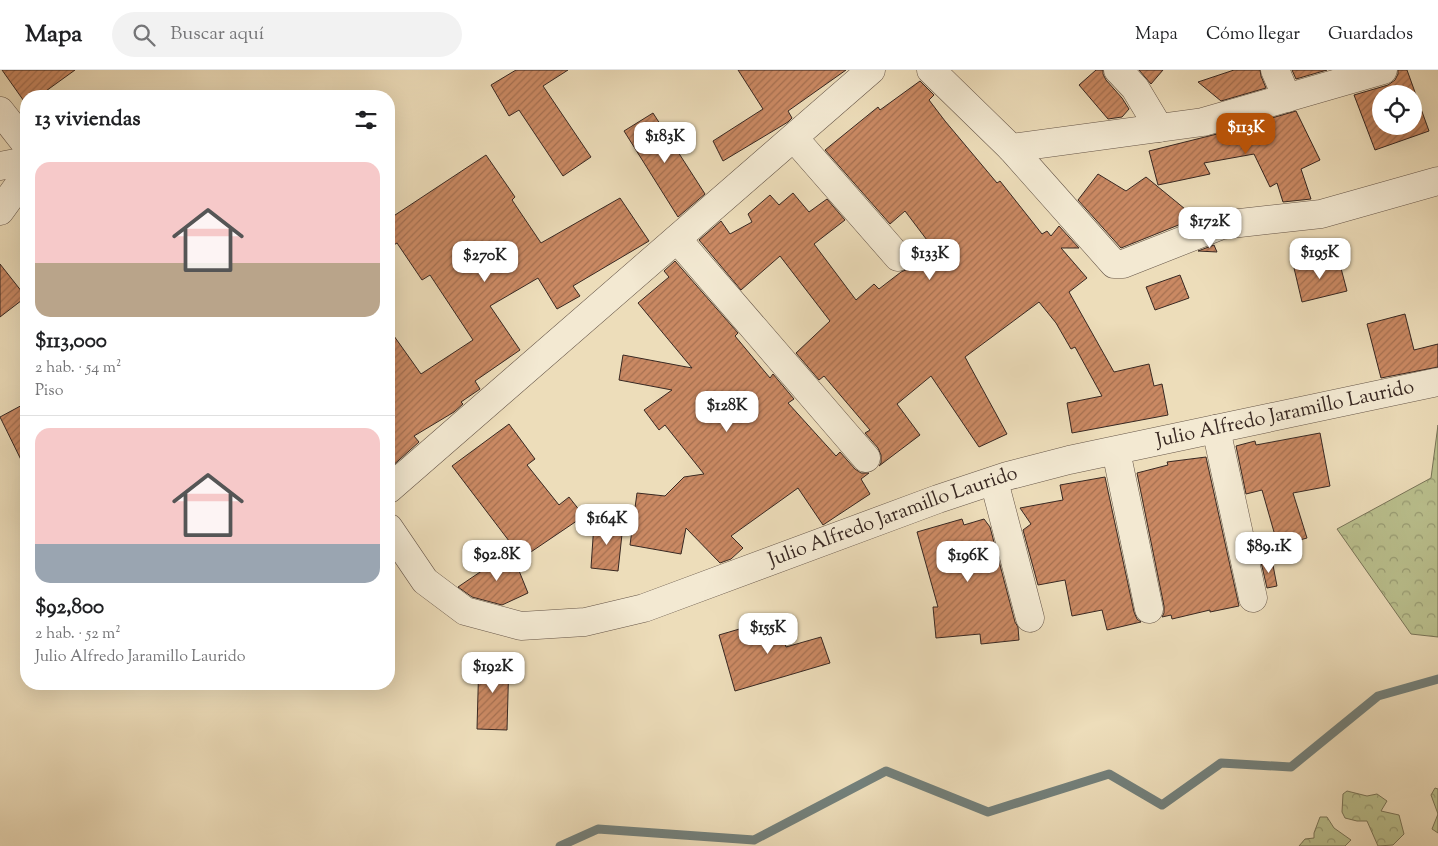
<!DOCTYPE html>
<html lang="es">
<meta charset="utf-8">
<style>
:root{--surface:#fff;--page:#f2f2f2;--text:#202124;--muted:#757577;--line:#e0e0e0;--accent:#b45309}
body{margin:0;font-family:"Sorts Mill Goudy",serif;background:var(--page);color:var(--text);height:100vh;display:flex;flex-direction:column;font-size:19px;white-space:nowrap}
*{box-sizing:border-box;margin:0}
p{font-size:16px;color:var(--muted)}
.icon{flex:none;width:28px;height:28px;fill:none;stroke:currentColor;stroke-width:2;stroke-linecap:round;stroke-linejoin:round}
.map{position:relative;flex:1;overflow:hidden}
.drawer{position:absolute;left:20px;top:20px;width:375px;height:600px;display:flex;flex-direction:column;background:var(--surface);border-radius:20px;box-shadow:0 5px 20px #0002}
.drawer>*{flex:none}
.tools{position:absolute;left:1372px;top:15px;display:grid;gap:10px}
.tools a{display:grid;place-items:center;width:50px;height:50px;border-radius:50%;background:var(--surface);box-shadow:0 5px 20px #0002;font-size:25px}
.price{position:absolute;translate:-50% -42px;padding:0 11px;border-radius:10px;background:#fff;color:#222;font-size:16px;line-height:32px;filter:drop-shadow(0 1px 2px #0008)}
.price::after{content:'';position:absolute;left:50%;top:30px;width:15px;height:11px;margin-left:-8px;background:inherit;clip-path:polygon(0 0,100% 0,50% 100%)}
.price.active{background:var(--accent);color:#fff}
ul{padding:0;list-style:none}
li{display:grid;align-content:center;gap:10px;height:265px;padding:0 15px}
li+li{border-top:1px solid var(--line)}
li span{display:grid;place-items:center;height:155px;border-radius:15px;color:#555}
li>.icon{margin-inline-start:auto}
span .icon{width:90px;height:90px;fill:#fffc;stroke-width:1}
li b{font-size:21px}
h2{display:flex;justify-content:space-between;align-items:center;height:60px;padding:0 15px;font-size:21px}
header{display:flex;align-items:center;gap:30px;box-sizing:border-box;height:70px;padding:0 25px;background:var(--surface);border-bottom:1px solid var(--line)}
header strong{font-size:24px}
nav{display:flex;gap:28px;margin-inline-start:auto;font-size:18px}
.search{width:350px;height:45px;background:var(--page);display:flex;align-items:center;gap:12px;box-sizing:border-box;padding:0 18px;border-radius:28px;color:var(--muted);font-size:19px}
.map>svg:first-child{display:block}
</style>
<header>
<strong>Mapa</strong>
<div class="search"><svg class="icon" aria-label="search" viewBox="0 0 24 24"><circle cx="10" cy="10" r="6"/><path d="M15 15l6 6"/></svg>Buscar aquí</div>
<nav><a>Mapa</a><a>Cómo llegar</a><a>Guardados</a></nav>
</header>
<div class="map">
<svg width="1438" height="776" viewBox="0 0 1438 776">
<defs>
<pattern id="forest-crowns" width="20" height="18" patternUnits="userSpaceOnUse" patternTransform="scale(1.25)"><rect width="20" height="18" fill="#bac08e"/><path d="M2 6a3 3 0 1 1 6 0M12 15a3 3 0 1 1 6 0" fill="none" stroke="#989c74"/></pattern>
<pattern id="building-hatch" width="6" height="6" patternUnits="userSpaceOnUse" patternTransform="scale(1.25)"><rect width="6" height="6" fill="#ca8963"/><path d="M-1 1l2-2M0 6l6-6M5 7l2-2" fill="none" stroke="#a57051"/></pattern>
</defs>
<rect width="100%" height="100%" fill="#edddba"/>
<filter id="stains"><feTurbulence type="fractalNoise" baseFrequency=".004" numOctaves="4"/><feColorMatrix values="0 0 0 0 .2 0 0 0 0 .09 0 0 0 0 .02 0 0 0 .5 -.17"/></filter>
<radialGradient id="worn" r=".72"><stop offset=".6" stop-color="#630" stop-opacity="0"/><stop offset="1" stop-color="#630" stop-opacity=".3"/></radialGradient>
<!-- forest -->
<g fill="url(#forest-crowns)" stroke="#797458">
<path d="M 1438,355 L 1438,567 L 1411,564 L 1337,459 L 1431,408 Z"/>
<path d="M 1435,718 L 1438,719 L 1438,763 L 1432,759 L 1438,744 L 1431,725 Z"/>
<path d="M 1347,721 L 1367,726 L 1377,724 L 1387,731 L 1381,741 L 1399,745 L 1404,764 L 1393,775 L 1378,776 L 1367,751 L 1357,751 L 1345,748 L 1342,742 L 1343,724 Z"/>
<path d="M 1320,747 L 1327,747 L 1334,758 L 1351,770 L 1345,776 L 1299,776 L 1305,769 L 1314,768 L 1314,763 Z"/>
</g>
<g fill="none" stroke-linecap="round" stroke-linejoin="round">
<!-- stream -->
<path stroke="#73807b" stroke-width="9" d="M 560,776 L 598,759 L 754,770 L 886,701 L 988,742 L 1109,704 L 1162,735 L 1221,693 L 1291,697 L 1378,626 L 1438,609"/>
</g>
<!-- building -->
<g fill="url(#building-hatch)" stroke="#382822" fill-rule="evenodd">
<path d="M 2,0 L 75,0 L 39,26 L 26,26 L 26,34 Z"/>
<path d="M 516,0 L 568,0 L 543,16 L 591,87 L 563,106 L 519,40 L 509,46 L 491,15 Z"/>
<path d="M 738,0 L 846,0 L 788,41 L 792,48 L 788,52 L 723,91 L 713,71 L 763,39 Z"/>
<path d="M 1096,0 L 1103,0 L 1103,4 L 1106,10 L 1122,28 L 1129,39 L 1122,47 L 1108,49 L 1079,15 Z"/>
<path d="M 1139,0 L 1163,0 L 1151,14 Z"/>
<path d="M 1234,0 L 1260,0 L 1261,6 L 1266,18 L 1221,31 L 1198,12 Z"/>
<path d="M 1292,0 L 1327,0 L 1296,9 Z"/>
<path d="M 1398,0 L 1407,0 L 1429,61 L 1375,80 L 1354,25 L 1388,15 L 1395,10 L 1398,4 ZM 1381,24 L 1414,24 L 1414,56 L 1381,56 Z"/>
<path d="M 920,11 L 934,25 L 929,30 L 945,51 L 997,113 L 1000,111 L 1042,164 L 1047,161 L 1051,166 L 1059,156 L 1079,178 L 1061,178 L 1087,208 L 1069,222 L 1114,302 L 1149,294 L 1154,316 L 1162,314 L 1168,345 L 1072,363 L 1067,333 L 1102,326 L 1075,277 L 1071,279 L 1056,253 L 1039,232 L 965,287 L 1007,364 L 979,377 L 931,306 L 897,334 L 920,365 L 879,396 L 881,393 L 881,385 L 878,378 L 865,363 L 870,360 L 824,306 L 819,310 L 796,283 L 830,251 L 780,186 L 741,220 L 699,170 L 721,151 L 730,164 L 752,152 L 748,144 L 770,125 L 779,135 L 793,123 L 809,142 L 827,129 L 845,150 L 814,174 L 856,230 L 874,214 L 879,219 L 901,202 L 908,199 L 911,195 L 933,178 L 905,141 L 890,154 L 825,80 L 878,37 L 880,40 Z"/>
<path d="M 1296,41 L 1320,90 L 1301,99 L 1311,129 L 1283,132 L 1277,113 L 1270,117 L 1254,84 L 1204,93 L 1210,104 L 1158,115 L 1149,81 L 1225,62 L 1255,58 L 1251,54 Z"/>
<path d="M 653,43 L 705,124 L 678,147 L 624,61 Z"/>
<path d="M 486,85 L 515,127 L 512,130 L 541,173 L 620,128 L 649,171 L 573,216 L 580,226 L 557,239 L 538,208 L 490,236 L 520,280 L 475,311 L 480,319 L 461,332 L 463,334 L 454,342 L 414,366 L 419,372 L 389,399 L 389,259 L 421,304 L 473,270 L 430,205 L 422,210 L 397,173 L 389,178 L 389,149 Z"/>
<path d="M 1098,104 L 1126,121 L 1146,107 L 1196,148 L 1121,178 L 1078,130 Z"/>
<path d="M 1214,175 L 1217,182 L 1198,181 Z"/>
<path d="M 1338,187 L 1347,221 L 1302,232 L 1294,198 Z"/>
<path d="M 675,191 L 738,263 L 735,266 L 770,308 L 773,304 L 794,329 L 788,333 L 836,386 L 840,382 L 855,399 L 861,403 L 869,403 L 861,409 L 870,424 L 823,455 L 798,418 L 731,466 L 743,478 L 731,489 L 720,493 L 686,458 L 681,484 L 630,475 L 637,423 L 665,426 L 684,407 L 704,404 L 665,355 L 659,360 L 644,340 L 672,320 L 619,310 L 623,285 L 692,298 L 638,233 L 669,207 L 664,201 Z"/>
<path d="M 0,194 L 26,227 L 0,247 Z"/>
<path d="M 1180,205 L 1189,228 L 1155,240 L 1146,217 Z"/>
<path d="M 1405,244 L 1414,280 L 1438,274 L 1438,297 L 1381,308 L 1367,254 Z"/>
<path d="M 26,333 L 26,400 L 0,347 Z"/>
<path d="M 509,354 L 535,389 L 527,395 L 559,435 L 569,427 L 584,446 L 522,488 L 452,396 Z"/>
<path d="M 1320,363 L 1330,416 L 1293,423 L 1307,468 L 1278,476 L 1262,420 L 1246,424 L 1236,376 L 1255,371 L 1256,375 Z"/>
<path d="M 1206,387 L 1239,536 L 1210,542 L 1210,540 L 1172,549 L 1171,545 L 1162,547 L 1164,543 L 1164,536 L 1137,403 L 1168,395 L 1167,392 Z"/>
<path d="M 1105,407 L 1134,542 L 1137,549 L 1141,552 L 1107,560 L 1102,540 L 1072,546 L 1065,510 L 1038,515 L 1023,460 L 1031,454 L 1020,438 L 1063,430 L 1060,415 Z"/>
<path d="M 962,449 L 964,455 L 984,449 L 990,457 L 1015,552 L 1018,557 L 1019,570 L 981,574 L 980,564 L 936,568 L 933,537 L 938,537 L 917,462 Z"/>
<path d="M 594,453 L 623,455 L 618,501 L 591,498 Z"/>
<path d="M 511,481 L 528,523 L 502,535 L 472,527 L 458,517 Z"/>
<path d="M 1272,490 L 1277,516 L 1267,518 L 1261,492 Z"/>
<path d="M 777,548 L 786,577 L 821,567 L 830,593 L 735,621 L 719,565 Z"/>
<path d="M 479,587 L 509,588 L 507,660 L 477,659 Z"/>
</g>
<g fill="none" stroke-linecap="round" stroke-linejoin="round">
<!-- minor casing -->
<g stroke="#655548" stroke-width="29">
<g id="minor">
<path d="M 931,0 L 1011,78 L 1114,194 L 1123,194 L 1222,155 L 1321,144 L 1438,111"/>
<path d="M 1118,0 L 1135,18 L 1159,58"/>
<path d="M 1275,0 L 1287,28"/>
<path d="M 0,41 L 26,74"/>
<path d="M 794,68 L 898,187"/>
<path d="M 1011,78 L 1203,52 L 1383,0"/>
<path d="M 0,96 L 26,91"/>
<path d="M 0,141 L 26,105"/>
<path d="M 677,169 L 866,388"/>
<path d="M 1216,359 L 1253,528"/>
<path d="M 1116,381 L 1149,539"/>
<path d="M 994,411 L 1030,548"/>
<path d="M 389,419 L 871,0"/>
<path id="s1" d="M 389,458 L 425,511 L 465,541 L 521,556 L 585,552 L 644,538 L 938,429 L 1007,406 L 1069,390 L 1438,312"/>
</g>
</g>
<!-- minor -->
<use href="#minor" stroke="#f3e9d2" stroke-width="28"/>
</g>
<g text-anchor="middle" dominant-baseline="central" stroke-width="5" stroke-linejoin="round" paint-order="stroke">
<!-- street labels -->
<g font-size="20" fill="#382822" stroke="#f3e9d2">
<text stroke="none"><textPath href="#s1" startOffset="968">Julio Alfredo Jaramillo Laurido</textPath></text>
<text stroke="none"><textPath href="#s1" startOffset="562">Julio Alfredo Jaramillo Laurido</textPath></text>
</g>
</g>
<rect width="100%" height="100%" filter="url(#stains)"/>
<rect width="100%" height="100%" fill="url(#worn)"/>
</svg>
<div class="tools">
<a><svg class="icon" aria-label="locate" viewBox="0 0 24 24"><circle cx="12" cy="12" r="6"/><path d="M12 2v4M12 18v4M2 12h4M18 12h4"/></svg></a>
</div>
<b class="price active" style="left:1246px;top:85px">$113K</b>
<b class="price" style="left:665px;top:94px">$183K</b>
<b class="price" style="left:1210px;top:179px">$172K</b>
<b class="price" style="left:1320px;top:210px">$195K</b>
<b class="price" style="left:930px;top:211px">$133K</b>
<b class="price" style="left:485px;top:213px">$270K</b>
<b class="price" style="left:727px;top:363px">$128K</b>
<b class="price" style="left:607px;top:476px">$164K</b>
<b class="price" style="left:1269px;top:504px">$89.1K</b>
<b class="price" style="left:497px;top:512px">$92.8K</b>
<b class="price" style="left:968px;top:513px">$196K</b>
<b class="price" style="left:768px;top:585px">$155K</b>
<b class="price" style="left:493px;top:624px">$192K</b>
<section class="drawer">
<h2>13 viviendas<svg class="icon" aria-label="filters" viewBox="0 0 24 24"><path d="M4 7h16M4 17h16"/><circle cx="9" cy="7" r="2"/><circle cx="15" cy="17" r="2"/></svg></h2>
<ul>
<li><span style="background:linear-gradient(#f6c9c9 65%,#b9a48a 0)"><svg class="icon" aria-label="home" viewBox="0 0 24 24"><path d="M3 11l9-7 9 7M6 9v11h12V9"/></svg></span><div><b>$113,000</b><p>2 hab. · 54 m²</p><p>Piso</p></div></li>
<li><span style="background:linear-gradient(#f6c9c9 75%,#9aa5b1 0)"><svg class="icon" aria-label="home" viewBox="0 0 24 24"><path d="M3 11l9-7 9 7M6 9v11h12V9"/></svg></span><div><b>$92,800</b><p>2 hab. · 52 m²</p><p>Julio Alfredo Jaramillo Laurido</p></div></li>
</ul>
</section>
</div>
